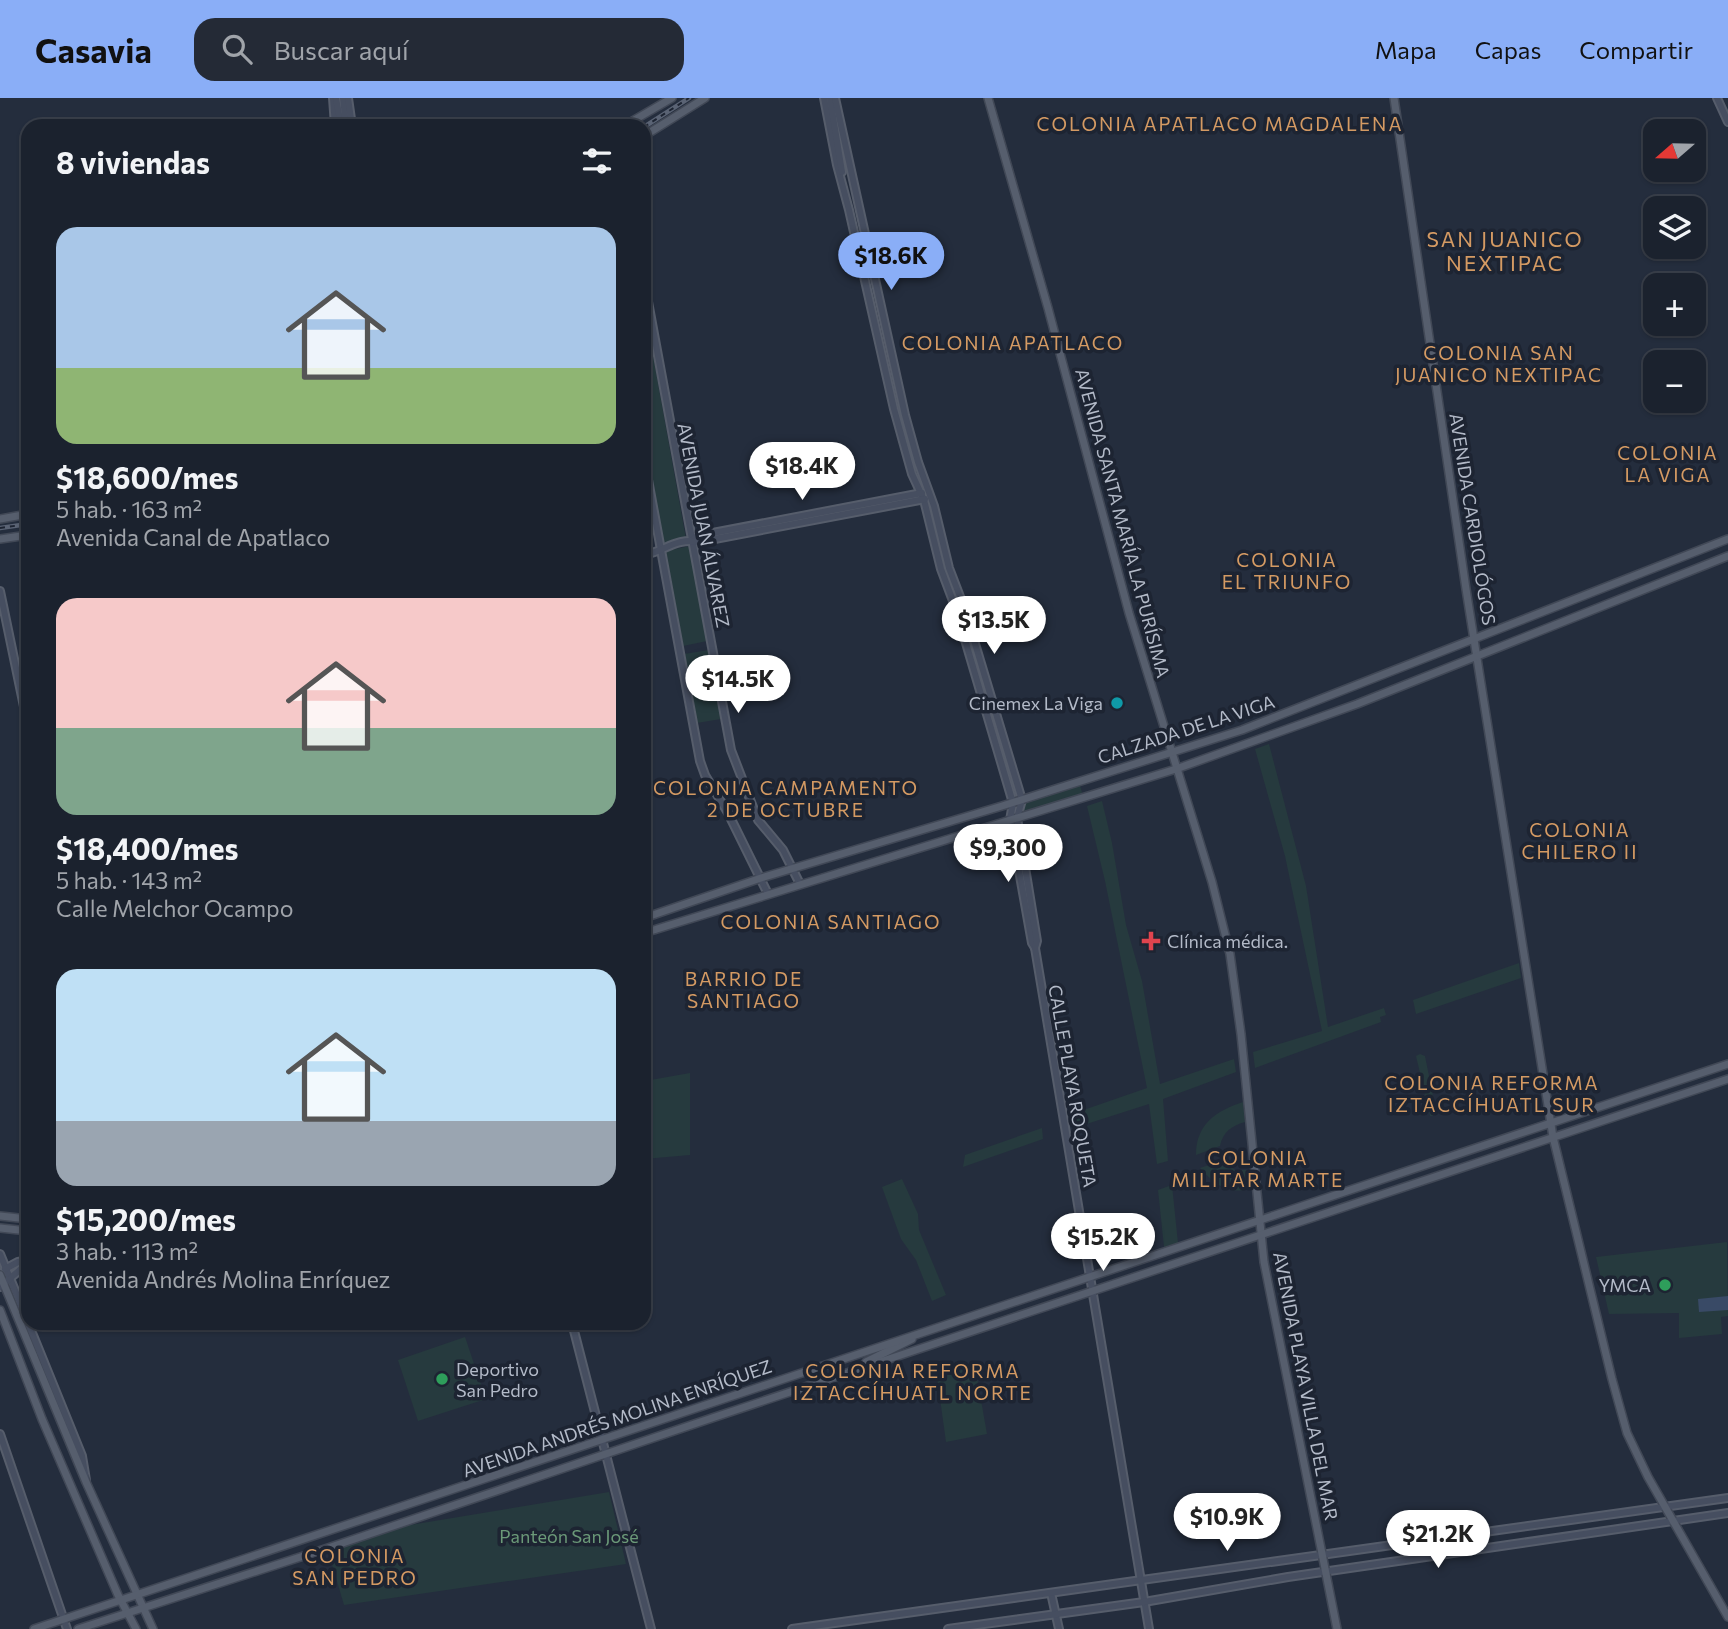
<!DOCTYPE html>
<html lang="es">
<meta charset="utf-8">
<style>
:root{--surface:#1b222e;--page:#242a36;--text:#f1f3f6;--muted:#a0a4aa;--line:#393f4a;--accent:#8aaef7}
body{margin:0;font-family:Commissioner,sans-serif;background:var(--page);color:var(--text);height:100vh;display:flex;flex-direction:column;font-size:26px;white-space:nowrap}
*{box-sizing:border-box;margin:0}
p{font-size:23px;color:var(--muted)}
.icon{flex:none;width:38px;height:38px;fill:none;stroke:currentColor;stroke-width:2;stroke-linecap:round;stroke-linejoin:round}
.map{position:relative;flex:1;overflow:hidden}
.details{position:absolute;left:21px;top:21px;width:630px;height:1211px;display:flex;flex-direction:column;background:var(--surface);border-radius:21px;box-shadow:0 2px 5px #0004,0 0 0 2px var(--line)}
.details>*{flex:none}
.needle{width:46px;rotate:250deg}
.buttons{position:absolute;left:1643px;top:21px;display:grid;gap:14px}
.buttons a{display:grid;place-items:center;width:63px;height:63px;border-radius:14px;background:var(--surface);box-shadow:0 2px 5px #0004,0 0 0 2px var(--line);font-size:35px}
.price{position:absolute;translate:-50% -60px;padding:0 16px;border-radius:24px;background:#fff;color:#222;font-size:23px;line-height:46px;filter:drop-shadow(0 2px 4px #0008)}
.price::after{content:'';position:absolute;left:50%;top:42px;width:21px;height:16px;margin-left:-10px;background:inherit;clip-path:polygon(0 0,100% 0,50% 100%)}
.price.active{background:var(--accent);color:#111}
ul{padding:0;list-style:none}
li{display:grid;align-content:center;gap:14px;height:371px;padding:0 35px}
li span{display:grid;place-items:center;height:217px;border-radius:21px;color:#555}
li>.icon{margin-inline-start:auto}
span .icon{width:126px;height:126px;fill:#fffc;stroke-width:1}
li b{font-size:30px}
h2{display:flex;justify-content:space-between;align-items:center;height:84px;padding:0 35px;font-size:30px}
header{display:flex;align-items:center;gap:42px;box-sizing:border-box;height:98px;padding:0 35px;background:var(--accent);color:#111}
header strong{font-size:33px}
nav{display:flex;gap:38px;margin-inline-start:auto;font-size:24px}
.search{width:490px;height:63px;background:var(--page);display:flex;align-items:center;gap:18px;box-sizing:border-box;padding:0 24px;border-radius:21px;color:var(--muted);font-size:26px}
.map>svg:first-child{display:block}
</style>
<header>
<strong>Casavia</strong>
<div class="search"><svg class="icon" aria-label="search" viewBox="0 0 24 24"><circle cx="10" cy="10" r="6"/><path d="M15 15l6 6"/></svg>Buscar aquí</div>
<nav><a>Mapa</a><a>Capas</a><a>Compartir</a></nav>
</header>
<div class="map">
<svg width="1728" height="1531" viewBox="0 0 1728 1531">
<rect width="100%" height="100%" fill="#242d3d"/>
<!-- green -->
<g fill="#263a3e">
<path d="M 644,207 L 686,441 L 663,445 L 644,338 Z"/>
<path d="M 690,448 L 707,543 L 683,548 L 666,453 Z"/>
<path d="M 709,552 L 721,621 L 697,625 L 684,556 Z"/>
<path d="M 1269,646 L 1306,788 L 1328,929 L 1384,910 L 1386,917 L 1380,919 L 1381,924 L 1255,970 L 1253,954 L 1322,933 L 1285,758 L 1255,651 Z"/>
<path d="M 1079,684 L 1083,698 L 1024,716 L 1023,703 Z"/>
<path d="M 1102,703 L 1112,745 L 1126,827 L 1142,883 L 1160,986 L 1234,961 L 1236,974 L 1163,1001 L 1168,1063 L 1157,1066 L 1149,1006 L 1074,1030 L 1072,1016 L 1147,990 L 1105,783 L 1087,708 Z"/>
<path d="M 1519,865 L 1521,880 L 1416,916 L 1413,902 Z"/>
<path d="M 1420,956 L 1425,958 L 1436,1013 L 1433,1018 L 1430,1018 L 1416,958 Z"/>
<path d="M 690,975 L 690,1057 L 644,1061 L 645,983 Z"/>
<path d="M 1243,1004 L 1245,1024 C 1231,1028 1223,1034 1220,1048 L 1196,1057 C 1196,1026 1216,1013 1243,1004 Z"/>
<path d="M 1042,1030 L 1043,1041 L 963,1069 L 965,1057 Z"/>
<path d="M 1224,1062 L 1235,1072 L 1250,1072 L 1251,1090 C 1229,1098 1214,1086 1200,1070 Z"/>
<path d="M 902,1081 L 918,1116 L 919,1132 L 946,1197 L 932,1203 L 916,1162 L 901,1141 L 882,1089 Z"/>
<path d="M 1172,1087 L 1178,1145 L 1164,1149 L 1158,1092 Z"/>
<path d="M 1727,1144 L 1728,1218 L 1721,1219 L 1722,1236 L 1679,1240 L 1679,1215 L 1609,1216 L 1596,1159 Z"/>
<path d="M 465,1239 L 486,1301 L 418,1323 L 398,1262 Z"/>
<path d="M 975,1268 L 987,1336 L 946,1344 L 937,1279 Z"/>
<path d="M 609,1394 L 626,1466 L 344,1507 L 328,1453 L 398,1429 Z"/>
</g>
<!-- water -->
<path fill="#394a66" d="M 1728,1198 L 1728,1212 L 1699,1214 L 1698,1201 Z"/>
<g fill="none" stroke-linecap="round" stroke-linejoin="round">
<!-- secondary casing -->
<g stroke="#565d6b" stroke-width="10">
<g id="secondary">
<path d="M 333,0 L 335,28"/>
<path d="M 336,0 L 341,28"/>
<path d="M 343,0 L 346,28"/>
<path d="M 348,0 L 352,28"/>
<path d="M 824,0 L 837,67 L 849,112 L 894,311 L 912,376 L 924,402 L 941,471 L 956,511 L 1013,705 L 1010,722 L 1032,845 L 1035,850"/>
<path d="M 830,0 L 842,74"/>
<path d="M 835,0 L 905,317 L 918,364 L 934,408 L 949,470 L 964,509 L 1022,702 L 1017,720 L 1037,843 L 1035,850 L 1149,1531"/>
<path d="M 1717,0 L 1728,24"/>
<path d="M 644,182 L 731,652 L 758,722 L 783,752 L 800,786"/>
<path d="M 644,360 L 700,663 L 705,677 L 728,715 L 768,796"/>
<path d="M 692,443 L 697,438 L 922,395"/>
<path d="M 644,457 C 663,454 677,439 699,444 L 925,401"/>
<path d="M 0,493 L 28,628"/>
<path d="M 0,1156 L 28,1224"/>
<path d="M 5,1171 L 18,1164 L 28,1162"/>
<path d="M 0,1189 L 22,1170 L 28,1162"/>
<path d="M 28,1225 L 82,1358 L 86,1382"/>
<path d="M 572,1225 L 651,1531"/>
<path d="M 0,1336 L 67,1531"/>
<path d="M 1051,1495 L 1059,1531"/>
<path d="M 792,1531 L 1728,1400"/>
<path d="M 948,1531 L 1144,1504 L 1288,1479 L 1728,1415"/>
</g>
</g>
<!-- primary casing -->
<g stroke="#414856" stroke-width="10">
<g id="primary">
<path d="M 988,0 L 1048,210 L 1129,515 L 1212,784 L 1230,856 L 1241,936 L 1264,1164 L 1337,1531"/>
<path d="M 1394,0 L 1466,491 L 1553,1039 L 1612,1281 L 1627,1335 L 1648,1379 L 1728,1519"/>
<path d="M 624,28 L 672,0"/>
<path d="M 644,38 L 705,0"/>
<path d="M 0,421 L 28,416"/>
<path d="M 0,441 L 28,437"/>
<path d="M 644,820 L 761,780 L 1002,708 L 1242,632 L 1728,441"/>
<path d="M 644,835 L 1176,671 L 1357,606 L 1728,458"/>
<path d="M 0,1118 L 28,1121"/>
<path d="M 0,1130 L 28,1133"/>
<path d="M 0,1177 L 86,1384 L 153,1531"/>
<path d="M 0,1212 L 42,1321 L 118,1497 L 136,1531"/>
<path d="M 866,1264 L 912,1241"/>
<path d="M 34,1531 L 1728,966"/>
<path d="M 78,1531 L 322,1452 L 712,1320 L 1728,981"/>
</g>
</g>
<!-- secondary -->
<use href="#secondary" stroke="#464e60" stroke-width="6"/>
<!-- primary -->
<use href="#primary" stroke="#565e6d" stroke-width="7"/>
<!-- rail casing -->
<g stroke="#5a6374" stroke-width="4.5">
<g id="rail">
<path d="M 644,29 L 689,0"/>
<path d="M 0,430 L 28,426"/>
</g>
</g>
<!-- rail -->
<use href="#rail" stroke="#1d2432" stroke-width="2" stroke-dasharray="5" stroke-linecap="butt"/>
</g>
<!-- markers -->
<circle fill="#0f9aa8" stroke="#1d2432" stroke-width="2.5" cx="1117" cy="605" r="7"/>
<path fill="#e0444e" stroke="#1d2432" stroke-width="2.5" d="M1147.5 832.5h7v7h7v7h-7v7h-7v-7h-7v-7h7z"/>
<g fill="#2e9e5b" stroke="#1d2432" stroke-width="2.5">
<circle cx="1665" cy="1187" r="7"/>
<circle cx="442" cy="1281" r="7"/>
</g>
<g text-anchor="middle" dominant-baseline="central" stroke-width="7" stroke-linejoin="round" paint-order="stroke">
<!-- street labels -->
<g font-size="18" fill="#b3bac8" stroke="#1d2432">
<text transform="translate(1473 421) rotate(81)">AVENIDA CARDIOLÓGOS</text>
<text transform="translate(1123 425) rotate(75)">AVENIDA SANTA MARÍA LA PURÍSIMA</text>
<text transform="translate(704 427) rotate(79)">AVENIDA JUAN ÁLVAREZ</text>
<text transform="translate(1186 631) rotate(-18)">CALZADA DE LA VIGA</text>
<text transform="translate(1073 988) rotate(80)">CALLE PLAYA ROQUETA</text>
<text transform="translate(1306 1288) rotate(79)">AVENIDA PLAYA VILLA DEL MAR</text>
<text transform="translate(617 1320) rotate(-19)">AVENIDA ANDRÉS MOLINA ENRÍQUEZ</text>
</g>
<!-- poi labels -->
<g font-size="18" fill="#b3bac8" stroke="#1d2432" text-anchor="end">
<text x="1103" y="605">Cinemex La Viga</text>
<text x="1167" y="843" text-anchor="start">Clínica médica.</text>
<text x="1651" y="1187">YMCA</text>
<text x="456" y="1271" text-anchor="start">Deportivo<tspan x="456" dy="21">San Pedro</tspan></text>
</g>
<!-- park labels -->
<g font-size="18" fill="#6b9978" stroke="#1d2432">
<text x="569" y="1438">Panteón San José</text>
</g>
<!-- neighbourhood labels -->
<g font-size="19" letter-spacing="2" fill="#d49a63" stroke="#1d2432">
<text x="1220" y="25">COLONIA APATLACO MAGDALENA</text>
<text x="1013" y="244">COLONIA APATLACO</text>
<text x="1499" y="254">COLONIA SAN<tspan x="1499" dy="22">JUANICO NEXTIPAC</tspan></text>
<text x="1668" y="354">COLONIA<tspan x="1668" dy="22">LA VIGA</tspan></text>
<text x="1287" y="461">COLONIA<tspan x="1287" dy="22">EL TRIUNFO</tspan></text>
<text x="786" y="689">COLONIA CAMPAMENTO<tspan x="786" dy="22">2 DE OCTUBRE</tspan></text>
<text x="1580" y="731">COLONIA<tspan x="1580" dy="22">CHILERO II</tspan></text>
<text x="831" y="823">COLONIA SANTIAGO</text>
<text x="744" y="880">BARRIO DE<tspan x="744" dy="22">SANTIAGO</tspan></text>
<text x="1492" y="984">COLONIA REFORMA<tspan x="1492" dy="22">IZTACCÍHUATL SUR</tspan></text>
<text x="1258" y="1059">COLONIA<tspan x="1258" dy="22">MILITAR MARTE</tspan></text>
<text x="913" y="1272">COLONIA REFORMA<tspan x="913" dy="22">IZTACCÍHUATL NORTE</tspan></text>
<text x="355" y="1457">COLONIA<tspan x="355" dy="22">SAN PEDRO</tspan></text>
</g>
<!-- quarter labels -->
<g font-size="21" letter-spacing="2" fill="#d49a63" stroke="#1d2432">
<text x="1505" y="140">SAN JUANICO<tspan x="1505" dy="24">NEXTIPAC</tspan></text>
</g>
</g>
</svg>
<div class="buttons">
<a><svg class="needle" viewBox="-14 -14 28 28"><path d="M0-13l5 13h-10z" fill="#e53935"/><path d="M0 13l5-13h-10z" fill="#a0a4aa"/></svg></a>
<a><svg class="icon" aria-label="layers" viewBox="0 0 24 24"><path d="M12 4l9 5-9 5-9-5zM3 14l9 5 9-5"/></svg></a>
<a>+</a>
<a>−</a>
</div>
<b class="price active" style="left:891px;top:194px">$18.6K</b>
<b class="price" style="left:802px;top:404px">$18.4K</b>
<b class="price" style="left:994px;top:558px">$13.5K</b>
<b class="price" style="left:738px;top:617px">$14.5K</b>
<b class="price" style="left:1008px;top:786px">$9,300</b>
<b class="price" style="left:1103px;top:1175px">$15.2K</b>
<b class="price" style="left:1227px;top:1455px">$10.9K</b>
<b class="price" style="left:1438px;top:1472px">$21.2K</b>
<section class="details">
<h2>8 viviendas<svg class="icon" aria-label="filters" viewBox="0 0 24 24"><path d="M4 7h16M4 17h16"/><circle cx="9" cy="7" r="2"/><circle cx="15" cy="17" r="2"/></svg></h2>
<ul>
<li><span style="background:linear-gradient(#a9c7e8 65%,#8fb573 0)"><svg class="icon" aria-label="home" viewBox="0 0 24 24"><path d="M3 11l9-7 9 7M6 9v11h12V9"/></svg></span><div><b>$18,600/mes</b><p>5 hab. · 163 m²</p><p>Avenida Canal de Apatlaco</p></div></li>
<li><span style="background:linear-gradient(#f6c9c9 60%,#7fa58c 0)"><svg class="icon" aria-label="home" viewBox="0 0 24 24"><path d="M3 11l9-7 9 7M6 9v11h12V9"/></svg></span><div><b>$18,400/mes</b><p>5 hab. · 143 m²</p><p>Calle Melchor Ocampo</p></div></li>
<li><span style="background:linear-gradient(#bfe0f5 70%,#9aa5b1 0)"><svg class="icon" aria-label="home" viewBox="0 0 24 24"><path d="M3 11l9-7 9 7M6 9v11h12V9"/></svg></span><div><b>$15,200/mes</b><p>3 hab. · 113 m²</p><p>Avenida Andrés Molina Enríquez</p></div></li>
</ul>
</section>
</div>
